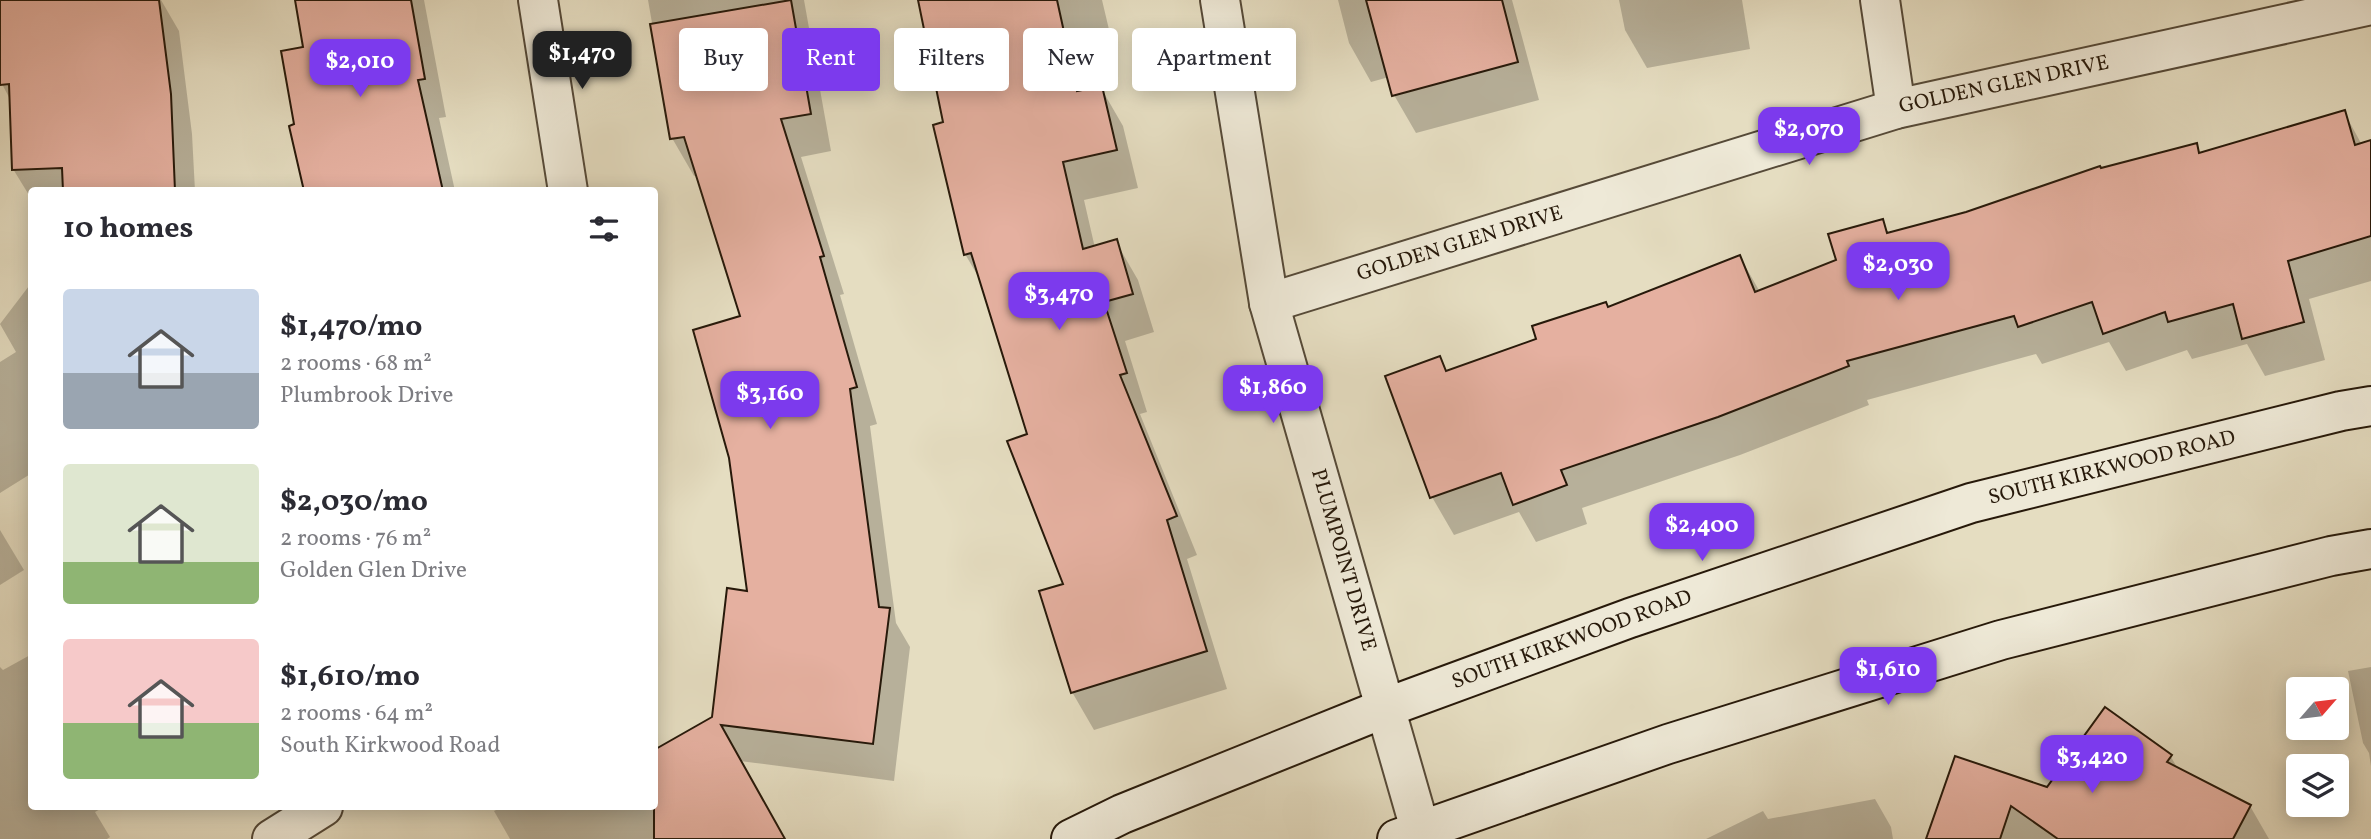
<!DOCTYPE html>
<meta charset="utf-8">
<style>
:root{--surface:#fff;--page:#f7f7f7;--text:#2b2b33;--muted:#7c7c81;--accent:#7c3aed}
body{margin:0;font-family:Vollkorn,serif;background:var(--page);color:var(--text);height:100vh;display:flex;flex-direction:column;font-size:26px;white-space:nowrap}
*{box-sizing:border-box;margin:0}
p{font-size:23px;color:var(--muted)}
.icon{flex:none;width:38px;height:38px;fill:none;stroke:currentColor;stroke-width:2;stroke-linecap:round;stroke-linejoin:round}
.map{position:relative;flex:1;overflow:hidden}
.drawer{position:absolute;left:28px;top:187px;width:630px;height:623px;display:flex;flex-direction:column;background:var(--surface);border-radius:7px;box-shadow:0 4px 18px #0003}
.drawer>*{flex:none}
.banner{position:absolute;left:679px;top:28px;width:665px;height:63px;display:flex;gap:14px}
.needle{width:46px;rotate:62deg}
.fabs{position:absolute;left:2286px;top:677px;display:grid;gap:14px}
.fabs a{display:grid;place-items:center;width:63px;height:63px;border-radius:7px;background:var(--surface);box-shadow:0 4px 18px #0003;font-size:35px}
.price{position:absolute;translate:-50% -60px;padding:0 16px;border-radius:14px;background:var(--accent);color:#fff;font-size:23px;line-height:46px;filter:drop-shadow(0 2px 4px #0008)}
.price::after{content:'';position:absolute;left:50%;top:42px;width:21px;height:16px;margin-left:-10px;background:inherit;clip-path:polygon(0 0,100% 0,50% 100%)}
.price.selected{background:#222;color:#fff}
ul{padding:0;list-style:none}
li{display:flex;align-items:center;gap:21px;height:175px;padding:0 35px}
li span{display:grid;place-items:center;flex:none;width:196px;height:140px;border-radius:7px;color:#555}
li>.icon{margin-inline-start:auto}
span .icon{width:84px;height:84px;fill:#fffc;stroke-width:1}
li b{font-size:30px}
h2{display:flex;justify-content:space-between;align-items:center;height:84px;padding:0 35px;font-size:30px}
.pill{padding:0 24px;border-radius:7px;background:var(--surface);box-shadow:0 4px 18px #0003;font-size:24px;line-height:63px}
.pill.selected{background:var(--accent);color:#fff}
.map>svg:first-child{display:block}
</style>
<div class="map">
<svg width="2371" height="839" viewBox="0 0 2371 839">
<rect width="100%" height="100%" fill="#e5ddc1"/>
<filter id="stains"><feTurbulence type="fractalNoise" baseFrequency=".00286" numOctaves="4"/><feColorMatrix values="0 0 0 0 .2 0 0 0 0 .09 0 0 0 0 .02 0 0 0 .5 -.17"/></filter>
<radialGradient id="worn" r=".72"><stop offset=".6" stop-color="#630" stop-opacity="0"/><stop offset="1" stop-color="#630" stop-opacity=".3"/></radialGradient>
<!-- shadow -->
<g fill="#0003">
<path d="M 0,0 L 161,0 L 179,31 L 192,134 L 195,191 L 32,191 L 32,200 L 13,169 L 11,101 L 2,84 L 0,72 Z"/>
<path d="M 297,0 L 424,0 L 446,117 L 439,118 L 455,191 L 306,191 L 296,126 L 305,49 Z"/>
<path d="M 648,0 L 804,0 L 831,151 L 801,157 L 844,294 L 840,295 L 877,424 L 870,426 L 896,623 L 910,647 L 894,781 L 740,761 L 784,839 L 510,839 L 494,811 L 502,807 L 654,807 L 714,718 L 749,593 L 742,317 L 698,175 L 694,176 L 672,138 Z"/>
<path d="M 920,0 L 1102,0 L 1111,38 L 1079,44 L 1089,90 L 1101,88 L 1123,126 L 1138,188 L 1084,200 L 1095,248 L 1116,242 L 1138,280 L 1154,332 L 1125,341 L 1147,412 L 1140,414 L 1197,555 L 1187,559 L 1227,689 L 1094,730 L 1072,692 L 1066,585 L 1029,435 L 982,283 L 965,254 L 945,124 Z"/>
<path d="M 1338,0 L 1512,0 L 1539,100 L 1416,133 L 1394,95 L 1389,77 L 1371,82 L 1349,43 Z"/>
<path d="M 1619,0 L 1742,0 L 1750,49 L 1647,68 L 1625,30 Z"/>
<path d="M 2344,112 L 2362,145 L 2371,142 L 2371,281 L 2309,299 L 2325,360 L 2265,376 L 2247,344 L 2192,359 L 2187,350 L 2126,371 L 2109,342 L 2042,364 L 2036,354 L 1867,400 L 1869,405 L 1740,455 L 1582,508 L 1587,524 L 1536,542 L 1519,512 L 1454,535 L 1432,497 L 1439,359 L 1447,373 L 1539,340 L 1608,309 L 1740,257 L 1760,292 L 1838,261 L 1882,221 L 1889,234 L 1967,213 L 2100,170 L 2196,145 L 2201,154 Z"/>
<path d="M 32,282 L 32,473 L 0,493 L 0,362 L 16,352 L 0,324 Z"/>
<path d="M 0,530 L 24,570 L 0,585 Z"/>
<path d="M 32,654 L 32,807 L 104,807 L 95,812 L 110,837 L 107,839 L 0,839 L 0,667 L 3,670 Z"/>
<path d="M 2371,667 L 2371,766 L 2369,753 L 2363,743 L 2348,671 Z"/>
<path d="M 2171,757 L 2178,769 L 2250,806 L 2269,839 L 1937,839 L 2047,789 Z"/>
<path d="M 1875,799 L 1891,827 L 1893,839 L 1706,839 L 1763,811 L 1768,819 Z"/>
</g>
<!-- building -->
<g fill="#e5b0a0" stroke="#27190a" stroke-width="2">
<path d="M 0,0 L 159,0 L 171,94 L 175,191 L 63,191 L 62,168 L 12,170 L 9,84 L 0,85 Z"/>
<path d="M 295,0 L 411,0 L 425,79 L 418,80 L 443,191 L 304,191 L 289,126 L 294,124 L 281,51 L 303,47 Z"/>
<path d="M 791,0 L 811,114 L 781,119 L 824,256 L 820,257 L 857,387 L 850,389 L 879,607 L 890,608 L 873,744 L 721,725 L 785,839 L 654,839 L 654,750 L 712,717 L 727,588 L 747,591 L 729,458 L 693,330 L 740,316 L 684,137 L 670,139 L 650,24 Z"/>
<path d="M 918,0 L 1057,0 L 1077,91 L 1102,86 L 1117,150 L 1063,162 L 1083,249 L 1117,239 L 1133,294 L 1104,302 L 1127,373 L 1120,375 L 1177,516 L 1167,520 L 1207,651 L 1071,693 L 1039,591 L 1063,584 L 1007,441 L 1027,434 L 971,253 L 964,255 L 933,125 L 943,122 Z"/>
<path d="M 1366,0 L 1502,0 L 1518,62 L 1392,96 Z"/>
<path d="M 2345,110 L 2355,145 L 2371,140 L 2371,236 L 2288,261 L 2304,322 L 2242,339 L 2233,304 L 2168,322 L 2165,312 L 2103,334 L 2092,302 L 2018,327 L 2014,316 L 1847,361 L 1849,366 L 1718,417 L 1561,470 L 1567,485 L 1513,505 L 1501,473 L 1430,498 L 1385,376 L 1440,356 L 1446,371 L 1536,339 L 1532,326 L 1606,302 L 1608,307 L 1740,255 L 1755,292 L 1836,260 L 1828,234 L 1883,219 L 1887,233 L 1966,212 L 2100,166 L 2101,168 L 2197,143 L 2199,153 Z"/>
<path d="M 2105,707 L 2172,755 L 2167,762 L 2251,805 L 2233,839 L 2058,839 L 2011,806 L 2000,839 L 1926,839 L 1955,756 L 2047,787 Z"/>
</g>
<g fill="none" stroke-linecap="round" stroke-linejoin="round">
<!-- minor casing -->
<g stroke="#564a38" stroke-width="42">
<g id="minor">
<path d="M 538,0 L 568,191"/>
<path d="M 1220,0 L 1269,303 L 1420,829"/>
<path d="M 1880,0 L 1896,109"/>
<path d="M 1269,303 L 1896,109 L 2371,5"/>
<path d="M 272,839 L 323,807"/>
</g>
</g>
<!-- secondary casing -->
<g stroke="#27190a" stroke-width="42">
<g id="secondary">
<path d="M 1071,839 L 1122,814 L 1385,708 L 1630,618 L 1971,503 L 2341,411 L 2371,406"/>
<path d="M 1397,839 L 1668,744 L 2001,640 L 2331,556 L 2371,549"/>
</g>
</g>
<!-- minor -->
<use href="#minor" stroke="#eee9d7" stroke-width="38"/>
<!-- secondary -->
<use href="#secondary" stroke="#eee9d7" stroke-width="38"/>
</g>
<g text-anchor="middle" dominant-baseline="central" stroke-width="5" stroke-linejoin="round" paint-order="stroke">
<!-- street labels -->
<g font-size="21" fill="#27190a" stroke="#eee9d7">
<text transform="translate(2004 85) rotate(-12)">GOLDEN GLEN DRIVE</text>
<text transform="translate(1460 244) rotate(-17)">GOLDEN GLEN DRIVE</text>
<text transform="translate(2112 468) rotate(-14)">SOUTH KIRKWOOD ROAD</text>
<text transform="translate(1343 560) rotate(74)">PLUMPOINT DRIVE</text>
<text transform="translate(1572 640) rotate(-20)">SOUTH KIRKWOOD ROAD</text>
</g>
</g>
<rect width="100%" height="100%" filter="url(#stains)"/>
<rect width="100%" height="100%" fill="url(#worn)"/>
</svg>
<div class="fabs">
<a><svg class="needle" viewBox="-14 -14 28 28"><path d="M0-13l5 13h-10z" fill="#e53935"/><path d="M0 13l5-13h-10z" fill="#7c7c81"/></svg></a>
<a><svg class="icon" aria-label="layers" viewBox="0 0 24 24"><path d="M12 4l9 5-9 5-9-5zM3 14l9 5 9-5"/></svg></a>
</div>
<b class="price selected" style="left:582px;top:91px">$1,470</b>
<b class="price" style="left:360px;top:99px">$2,010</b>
<b class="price" style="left:1809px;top:167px">$2,070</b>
<b class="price" style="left:1898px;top:302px">$2,030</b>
<b class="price" style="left:1059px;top:332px">$3,470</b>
<b class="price" style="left:1273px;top:425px">$1,860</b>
<b class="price" style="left:770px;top:431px">$3,160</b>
<b class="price" style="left:1702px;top:563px">$2,400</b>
<b class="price" style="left:1888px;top:707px">$1,610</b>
<b class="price" style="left:2092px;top:795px">$3,420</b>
<div class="banner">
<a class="pill">Buy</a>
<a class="pill selected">Rent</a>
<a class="pill">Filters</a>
<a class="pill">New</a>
<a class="pill">Apartment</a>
</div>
<section class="drawer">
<h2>10 homes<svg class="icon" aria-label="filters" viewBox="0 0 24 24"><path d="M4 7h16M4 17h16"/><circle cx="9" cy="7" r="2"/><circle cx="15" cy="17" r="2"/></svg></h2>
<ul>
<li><span style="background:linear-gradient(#c9d6e8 60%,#9aa5b1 0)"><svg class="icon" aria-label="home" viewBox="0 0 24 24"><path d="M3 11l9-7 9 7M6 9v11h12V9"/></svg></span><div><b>$1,470/mo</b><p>2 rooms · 68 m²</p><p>Plumbrook Drive</p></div></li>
<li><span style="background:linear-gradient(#dfe7d0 70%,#8fb573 0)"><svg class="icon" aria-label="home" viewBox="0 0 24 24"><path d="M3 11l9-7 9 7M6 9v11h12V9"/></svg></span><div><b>$2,030/mo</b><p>2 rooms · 76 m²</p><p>Golden Glen Drive</p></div></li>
<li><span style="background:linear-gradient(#f6c9c9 60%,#8fb573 0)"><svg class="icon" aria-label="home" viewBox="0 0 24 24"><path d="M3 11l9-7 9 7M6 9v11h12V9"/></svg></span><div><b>$1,610/mo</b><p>2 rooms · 64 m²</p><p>South Kirkwood Road</p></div></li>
</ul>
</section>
</div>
